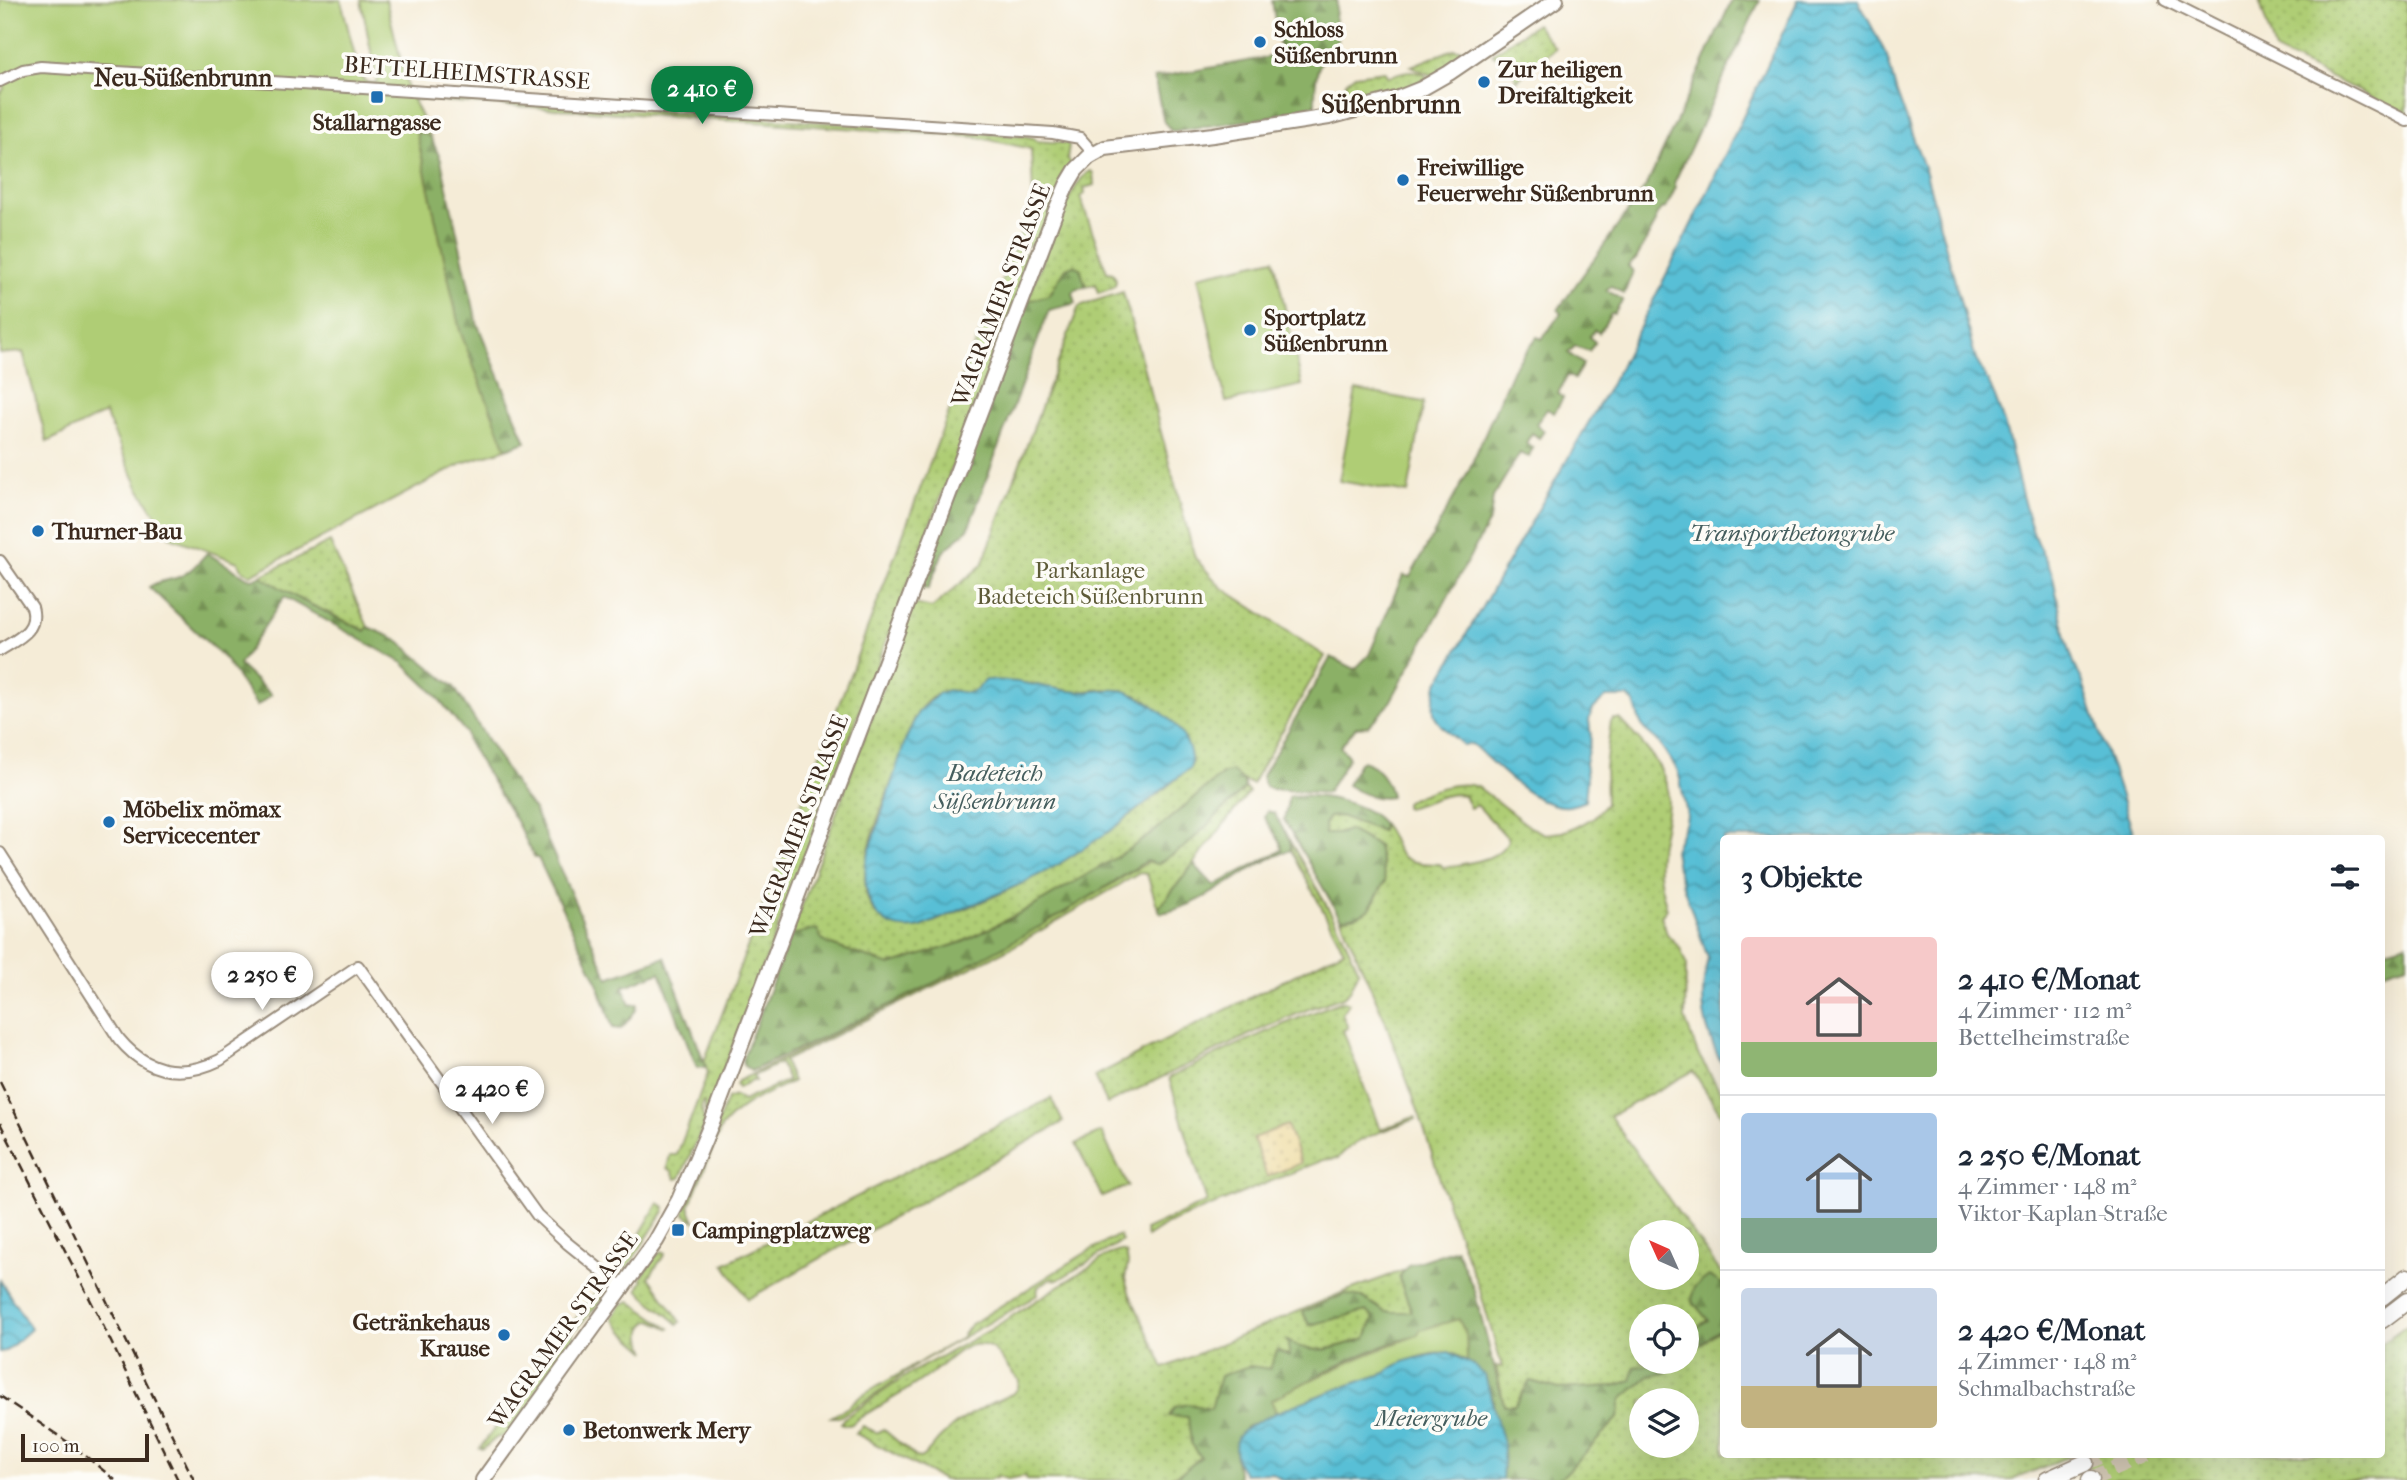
<!DOCTYPE html>
<html lang="de">
<meta charset="utf-8">
<style>
:root{--surface:#fff;--page:#f6f6f7;--text:#1f2937;--muted:#747a83;--line:#e0e1e3;--accent:#0b8043}
body{margin:0;font-family:"IM FELL French Canon",serif;background:var(--page);color:var(--text);height:100vh;display:flex;flex-direction:column;font-size:26px;white-space:nowrap}
*{box-sizing:border-box;margin:0}
p{font-size:23px;color:var(--muted)}
.icon{flex:none;width:38px;height:38px;fill:none;stroke:currentColor;stroke-width:2;stroke-linecap:round;stroke-linejoin:round}
.map{position:relative;flex:1;overflow:hidden}
.sheet{position:absolute;left:1720px;top:835px;width:665px;height:623px;display:flex;flex-direction:column;background:var(--surface);border-radius:7px;box-shadow:0 7px 28px #0002}
.sheet>*{flex:none}
.needle{width:46px;rotate:315deg}
.controls{position:absolute;left:1629px;top:1220px;display:grid;gap:14px}
.controls a{display:grid;place-items:center;width:70px;height:70px;border-radius:50%;background:var(--surface);box-shadow:0 7px 28px #0002;font-size:35px}
.scale{position:absolute;left:21px;bottom:18px;width:128px;box-sizing:border-box;padding-left:7px;border:4px solid #3b2a1e;border-top:0;font-size:19px;line-height:24px;white-space:nowrap;color:#3b2a1e;-webkit-text-stroke:5px #fdfcf7;paint-order:stroke}
.price{position:absolute;translate:-50% -60px;padding:0 16px;border-radius:24px;background:#fff;color:#222;font-size:23px;line-height:46px;filter:drop-shadow(0 2px 4px #0008)}
.price::after{content:'';position:absolute;left:50%;top:42px;width:21px;height:16px;margin-left:-10px;background:inherit;clip-path:polygon(0 0,100% 0,50% 100%)}
.price.current{background:var(--accent);color:#fff}
ul{padding:0;list-style:none}
li{display:flex;align-items:center;gap:21px;height:175px;padding:0 21px}
li+li{border-top:2px solid var(--line)}
li span{display:grid;place-items:center;flex:none;width:196px;height:140px;border-radius:7px;color:#555}
li>.icon{margin-inline-start:auto}
span .icon{width:84px;height:84px;fill:#fffc;stroke-width:1}
li b{font-size:30px}
h2{display:flex;justify-content:space-between;align-items:center;height:84px;padding:0 21px;font-size:30px}
.map>svg:first-child{display:block}
</style>
<div class="map">
<svg width="2407" height="1480" viewBox="0 0 2407 1480">
<defs>
<pattern id="grass-dots" width="8" height="8" patternUnits="userSpaceOnUse" patternTransform="scale(1.75)"><rect width="8" height="8" fill="#afcd74"/><path d="M2 2h.1M6 6h.1" fill="none" stroke="#97b064" stroke-width="1.8" stroke-linecap="round"/></pattern>
<pattern id="forest-firs" width="22" height="20" patternUnits="userSpaceOnUse" patternTransform="scale(1.75)"><rect width="22" height="20" fill="#8bb066"/><path d="M5 1l3.5 6h-7zM16 11l3.5 6h-7z" fill="#738f53"/></pattern>
<pattern id="sand-dots" width="8" height="8" patternUnits="userSpaceOnUse" patternTransform="scale(1.75)"><rect width="8" height="8" fill="#eeda9e"/><path d="M2 2h.1M6 6h.1" fill="none" stroke="#cdbb88" stroke-width="1.8" stroke-linecap="round"/></pattern>
<pattern id="water-waves" width="16" height="10" patternUnits="userSpaceOnUse" patternTransform="scale(1.75)"><rect width="16" height="10" fill="#58bfd6"/><path d="M0 5q4-4 8 0t8 0" fill="none" stroke="#4a9bad"/></pattern>
</defs>
<rect width="100%" height="100%" fill="#fdfcf7"/>
<filter id="ink" filterUnits="userSpaceOnUse"><feTurbulence type="fractalNoise" baseFrequency=".0143" numOctaves="2"/><feDisplacementMap in="SourceGraphic" scale="14" xChannelSelector="R" yChannelSelector="G"/><feConvolveMatrix kernelMatrix="1 2 1 2 8 2 1 2 1" color-interpolation-filters="sRGB"/></filter>
<filter id="wash" filterUnits="userSpaceOnUse"><feTurbulence type="fractalNoise" baseFrequency=".00686" numOctaves="4" result="noise"/><feDisplacementMap in="SourceGraphic" scale="28" xChannelSelector="R" yChannelSelector="G"/><feGaussianBlur stdDeviation="1.57" result="paint"/><feColorMatrix in="noise" values="0 0 0 0 0 0 0 0 0 0 0 0 0 0 0 0 0 1.4 0 .05"/><feComposite in="paint" operator="in"/></filter>
<g filter="url(#wash)">
<rect width="100%" height="100%" fill="#f5ecd7"/>
<!-- grass -->
<g fill="url(#grass-dots)" stroke="#757c49" stroke-width="2" fill-rule="evenodd">
<path d="M 2259,0 L 2407,0 L 2407,114 L 2275,51 Z"/>
<path d="M 1536,24 L 1555,48 L 1516,81 C 1514,69 1503,59 1492,54 Z"/>
<path d="M 1454,49 L 1461,49 L 1467,52 L 1433,76 L 1411,66 Z"/>
<path d="M 1384,71 L 1388,77 C 1402,71 1416,67 1428,78 L 1392,94 L 1348,105 L 1345,90 L 1346,82 L 1355,75 Z"/>
<path d="M 410,94 L 1024,136 L 1034,138 L 1036,141 L 1067,143 L 1069,145 L 1067,159 L 1072,164 L 1039,241 L 1023,248 L 1019,253 L 1022,255 L 1028,252 L 1033,253 L 708,1112 L 705,1111 L 705,1103 L 703,1102 L 701,1109 L 705,1123 L 680,1178 L 676,1179 L 672,1171 L 667,1168 L 670,1155 L 677,1155 L 708,1073 L 704,1062 L 966,367 L 1028,215 L 1033,197 L 1031,149 L 976,137 L 412,99 Z"/>
<path d="M 1090,171 L 1093,173 L 1094,185 L 1084,188 L 1085,194 L 1080,197 L 1107,272 L 1113,273 C 1122,286 1109,290 1098,293 L 1096,284 L 1086,287 L 1086,282 L 1054,289 L 1049,295 L 1028,301 C 1037,275 1069,181 1090,171 Z"/>
<path d="M 1123,292 L 1195,558 L 1221,587 L 1325,656 L 1252,784 L 1224,773 L 1150,835 L 1117,857 L 1030,908 L 962,942 L 894,965 L 885,964 L 828,944 C 816,936 805,933 791,935 L 914,604 L 932,608 L 982,565 L 1079,306 ZM 990,680 L 1031,684 L 1075,692 L 1106,689 L 1136,695 L 1147,701 L 1189,752 L 1192,761 L 1190,768 C 1147,802 1106,836 1059,864 C 1015,889 967,908 921,927 C 906,930 898,928 885,921 C 841,896 882,808 895,773 C 902,754 907,730 918,713 C 923,704 937,691 947,691 C 954,690 961,694 968,693 C 977,691 982,683 990,680 Z"/>
<path d="M 330,542 L 368,627 L 366,631 L 301,600 L 260,576 Z"/>
<path d="M 1614,719 L 1619,719 C 1635,736 1654,753 1663,775 C 1675,803 1662,827 1659,855 C 1657,874 1662,891 1667,909 L 1661,916 L 1667,934 L 1680,948 L 1686,964 L 1685,1019 L 1698,1054 L 1724,1097 L 1724,1119 L 1693,1071 L 1610,1116 L 1724,1277 L 1724,1285 L 1709,1277 L 1692,1301 L 1708,1320 L 1687,1333 L 1687,1316 L 1642,1316 L 1642,1362 L 1648,1362 L 1648,1365 L 1631,1381 L 1614,1386 L 1559,1389 L 1530,1381 L 1515,1405 L 1504,1405 L 1496,1366 L 1502,1367 L 1480,1291 L 1452,1218 L 1420,1116 L 1384,1018 L 1341,919 L 1357,916 L 1369,910 L 1385,882 L 1378,846 L 1349,830 L 1336,834 L 1324,834 L 1324,824 L 1329,817 L 1340,816 L 1381,831 L 1383,824 C 1390,832 1392,841 1397,850 C 1406,865 1425,863 1440,864 L 1444,868 C 1467,861 1495,864 1508,841 L 1507,837 L 1477,805 L 1470,808 L 1464,795 L 1455,794 L 1443,796 L 1408,808 L 1405,807 L 1405,803 C 1421,792 1460,779 1478,787 L 1530,827 L 1545,834 L 1562,832 L 1582,824 L 1594,817 L 1606,804 L 1605,767 L 1611,721 ZM 1642,1232 L 1687,1232 L 1687,1278 L 1642,1278 Z"/>
<path d="M 1245,788 L 1249,792 L 1158,909 L 1147,874 L 1140,873 L 1012,947 L 784,1061 L 793,1081 C 766,1094 740,1104 721,1128 L 689,1206 L 695,1221 L 685,1214 L 685,1207 L 727,1099 L 735,1096 L 743,1101 L 788,1080 L 780,1063 L 753,1076 L 756,1081 L 752,1081 L 738,1088 L 736,1085 L 738,1081 C 878,1012 1017,944 1148,862 L 1157,864 L 1186,846 Z"/>
<path d="M 1290,841 L 1340,929 L 1359,971 L 1350,991 L 1343,997 L 1311,1008 L 1255,1032 L 1107,1104 L 1095,1076 L 1344,950 L 1291,850 Z"/>
<path d="M 1343,1001 L 1349,1003 L 1342,1014 L 1348,1028 L 1343,1030 L 1380,1130 L 1411,1118 L 1415,1117 L 1416,1119 C 1394,1127 1352,1139 1338,1158 L 1323,1160 L 1167,1224 L 1147,1237 L 1145,1230 L 1207,1202 L 1169,1078 C 1226,1049 1283,1023 1343,1001 Z"/>
<path d="M 1051,1098 L 1063,1122 L 748,1299 L 724,1264 Z"/>
<path d="M 658,1203 L 665,1207 L 664,1211 L 628,1267 L 618,1270 L 606,1263 L 608,1260 L 619,1261 L 627,1257 Z"/>
<path d="M 1119,1235 L 1122,1241 L 1058,1280 L 1050,1279 L 1038,1287 L 1037,1295 L 1031,1299 L 923,1360 L 878,1393 L 839,1417 L 831,1417 L 848,1407 L 861,1396 L 960,1339 L 970,1325 L 1087,1252 Z"/>
<path d="M 1120,1251 L 1126,1253 L 1128,1263 L 1125,1279 L 1130,1295 L 1164,1368 L 1344,1292 L 1405,1270 L 1399,1279 L 1412,1312 L 1385,1312 L 1362,1297 L 1303,1312 L 1309,1325 L 1366,1311 L 1374,1317 L 1366,1338 C 1338,1346 1315,1358 1288,1341 L 1290,1356 L 1270,1369 L 1249,1366 L 1211,1409 L 1188,1404 L 1191,1443 L 1201,1457 L 1186,1470 L 1164,1480 L 1027,1480 L 1025,1476 L 1007,1479 L 998,1476 L 988,1480 L 943,1480 L 855,1433 L 863,1426 L 877,1433 L 883,1429 L 916,1457 L 920,1458 C 929,1453 933,1445 940,1438 C 961,1417 987,1405 1014,1393 L 1018,1388 L 1019,1380 C 1008,1371 1001,1354 990,1347 C 984,1344 975,1344 969,1346 C 956,1350 944,1364 933,1372 C 911,1388 888,1402 864,1415 C 855,1420 852,1429 841,1423 L 843,1419 L 912,1372 L 990,1330 L 1108,1255 Z"/>
<path d="M 662,1252 L 665,1254 L 649,1277 L 681,1322 L 678,1324 C 665,1311 647,1302 638,1289 L 643,1280 L 641,1278 L 656,1256 Z"/>
<path d="M 592,1275 L 604,1285 L 606,1292 C 599,1308 583,1319 572,1333 L 574,1335 L 571,1346 L 510,1434 L 496,1438 L 483,1449 L 480,1448 L 595,1293 L 596,1285 Z"/>
<path d="M 630,1301 L 671,1329 L 652,1320 C 637,1326 641,1340 647,1352 L 623,1331 L 613,1318 L 621,1305 Z"/>
<path d="M 2407,1325 L 2407,1480 L 2094,1480 L 2084,1454 L 2382,1454 L 2382,1343 Z"/>
<path d="M 1724,1326 L 1724,1454 L 2074,1454 L 2012,1480 L 1556,1480 L 1565,1474 L 1618,1418 L 1620,1400 L 1649,1376 L 1665,1373 L 1679,1362 L 1687,1362 L 1687,1355 ZM 1642,1400 L 1687,1400 L 1687,1446 L 1642,1446 Z"/>
</g>
<!-- forest -->
<g fill="url(#forest-firs)" stroke="#636d42" stroke-width="2">
<path d="M 1272,0 L 1337,0 L 1335,19 L 1338,41 C 1315,62 1315,75 1315,105 L 1264,118 L 1172,131 L 1164,122 L 1154,78 L 1280,55 Z"/>
<path d="M 1732,0 L 1760,0 L 1674,183 L 1676,187 L 1666,208 L 1661,209 L 1656,216 L 1656,222 L 1636,259 L 1628,266 L 1633,271 L 1624,294 L 1611,286 L 1606,290 L 1623,300 L 1614,314 L 1611,314 L 1599,333 L 1595,330 L 1589,337 L 1595,342 L 1589,351 L 1575,346 L 1568,353 L 1583,364 L 1574,379 L 1568,375 L 1558,393 L 1563,398 L 1554,413 L 1547,409 L 1536,424 L 1544,431 L 1539,438 L 1532,433 L 1526,443 L 1533,448 L 1529,457 L 1520,453 L 1493,497 L 1490,520 L 1388,706 L 1368,726 L 1356,727 L 1340,747 L 1349,757 L 1327,793 L 1271,789 L 1264,785 L 1262,776 L 1331,657 L 1355,669 L 1369,655 L 1403,575 L 1410,577 L 1469,470 L 1513,369 L 1537,337 L 1542,339 L 1561,313 L 1558,310 L 1648,183 Z"/>
<path d="M 416,130 L 430,136 L 441,160 L 477,323 L 526,442 L 506,449 L 460,331 Z"/>
<path d="M 1073,265 L 1080,268 L 1086,287 L 1077,288 L 1073,293 L 1076,303 L 1049,310 L 968,529 L 943,552 L 928,589 L 920,588 L 1028,301 L 1049,295 L 1066,268 Z"/>
<path d="M 207,553 L 248,578 L 253,579 L 260,576 L 301,600 L 365,631 L 368,627 L 396,639 L 454,687 L 522,795 L 534,810 L 608,978 L 665,957 L 706,1067 L 697,1068 L 660,972 L 623,987 L 630,1005 L 637,1004 L 636,1010 L 621,1029 L 613,1028 L 597,981 L 538,858 L 535,858 L 517,823 L 468,742 L 466,733 L 434,693 L 403,663 L 284,597 L 239,665 L 271,695 L 257,706 L 225,659 L 149,587 C 157,581 166,581 176,578 C 189,574 198,563 207,553 Z"/>
<path d="M 1363,761 C 1378,766 1389,782 1391,797 C 1375,800 1361,794 1347,785 L 1359,763 Z"/>
<path d="M 1232,771 L 1244,782 L 1245,788 L 1186,846 L 1157,864 L 1146,861 C 1022,944 886,1008 751,1071 L 743,1065 L 742,1060 L 791,935 C 800,934 810,928 818,930 L 821,938 L 828,944 L 890,965 L 963,942 L 1030,908 L 1117,857 L 1150,835 L 1224,773 Z"/>
<path d="M 1289,796 C 1316,794 1366,801 1383,824 L 1381,831 L 1340,816 L 1329,817 L 1324,824 L 1325,834 L 1336,834 L 1349,830 L 1378,846 L 1385,881 L 1369,910 L 1357,916 L 1341,919 L 1284,820 Z"/>
<path d="M 1267,811 L 1274,813 L 1290,841 L 1291,850 C 1246,865 1210,904 1161,913 L 1158,909 L 1194,864 L 1214,886 L 1282,850 L 1281,843 L 1264,817 Z"/>
<path d="M 2407,943 L 2407,964 L 2382,972 L 2382,950 Z"/>
<path d="M 1456,1249 L 1474,1290 L 1504,1405 L 1515,1405 L 1530,1381 L 1559,1389 L 1614,1386 L 1631,1381 L 1635,1367 L 1648,1365 L 1648,1362 L 1679,1362 L 1665,1373 L 1649,1376 L 1621,1400 L 1618,1418 L 1565,1474 L 1556,1480 L 1502,1480 L 1504,1447 L 1494,1414 L 1493,1399 L 1473,1365 L 1467,1361 L 1466,1334 C 1451,1334 1432,1332 1417,1336 C 1366,1348 1318,1376 1272,1400 L 1277,1414 L 1246,1427 L 1235,1452 L 1239,1480 L 1177,1480 L 1177,1477 L 1201,1457 L 1191,1443 L 1188,1417 L 1169,1416 L 1175,1407 L 1188,1404 L 1211,1409 L 1220,1376 L 1249,1366 L 1270,1369 L 1277,1350 L 1290,1356 L 1287,1341 C 1316,1358 1336,1347 1366,1338 L 1374,1317 L 1366,1311 L 1309,1325 L 1303,1312 L 1345,1294 L 1362,1297 L 1385,1312 L 1412,1312 L 1399,1278 L 1408,1265 Z"/>
<path d="M 1709,1276 L 1724,1285 L 1724,1326 L 1687,1355 L 1687,1333 L 1708,1320 L 1692,1301 L 1694,1287 Z"/>
</g>
<!-- sand -->
<path fill="url(#sand-dots)" stroke="#94825e" stroke-width="2" d="M 1287,1125 L 1301,1163 L 1267,1177 L 1253,1138 Z"/>
<!-- garden -->
<g fill="#afcd74" stroke="#757c49" stroke-width="2">
<path d="M 0,0 L 341,0 L 360,76 C 364,82 371,85 377,82 L 361,0 L 386,0 L 408,90 L 430,136 L 416,131 L 460,331 L 506,449 L 465,462 L 251,575 L 243,571 L 238,562 L 170,537 L 138,487 L 105,413 L 47,442 L 23,352 L 0,354 L 0,93 L 4,89 L 0,72 Z"/>
<path d="M 1274,259 L 1302,385 L 1226,402 L 1198,276 Z"/>
<path d="M 1356,390 L 1424,402 L 1408,493 L 1339,481 Z"/>
<path d="M 1101,1132 L 1128,1186 L 1102,1197 L 1076,1144 Z"/>
<path d="M 1459,1319 L 1466,1334 L 1467,1361 C 1462,1359 1456,1354 1451,1353 C 1436,1349 1396,1363 1385,1373 L 1315,1397 L 1277,1414 L 1271,1400 C 1319,1375 1367,1353 1418,1335 L 1420,1330 Z"/>
</g>
<!-- water -->
<g fill="url(#water-waves)" stroke="#4a747a" stroke-width="2">
<path d="M 1798,0 L 1858,0 L 1887,56 L 1896,90 L 1926,173 L 1976,360 C 2012,416 2012,477 2035,538 C 2040,551 2049,562 2053,577 C 2060,609 2066,652 2082,680 L 2135,838 L 1724,838 L 1724,1068 C 1703,1029 1698,1001 1708,958 L 1677,868 L 1674,850 L 1686,822 L 1687,815 L 1680,779 L 1677,769 L 1657,740 L 1644,729 L 1639,719 L 1634,702 L 1628,697 L 1606,697 L 1592,710 L 1589,720 L 1591,738 L 1585,763 L 1587,779 L 1585,801 C 1580,803 1574,805 1569,806 C 1535,809 1496,765 1472,744 L 1463,745 C 1438,722 1427,721 1437,685 L 1616,375 L 1708,191 Z"/>
<path d="M 986,680 C 1014,679 1043,687 1071,691 C 1087,694 1103,688 1120,690 C 1148,695 1199,736 1190,768 L 1110,831 L 1056,866 L 1023,883 L 921,927 C 876,936 862,899 866,862 L 905,741 L 918,712 L 939,693 L 948,690 L 968,693 L 976,690 Z"/>
<path d="M 0,1280 L 31,1329 L 6,1351 L 0,1352 Z"/>
<path d="M 1449,1352 L 1473,1365 L 1485,1375 L 1504,1447 L 1502,1480 L 1282,1480 L 1271,1473 L 1244,1474 C 1237,1463 1232,1451 1237,1438 C 1246,1417 1359,1382 1385,1373 C 1401,1358 1427,1356 1449,1352 Z"/>
</g>
</g>
<g filter="url(#ink)">
<g fill="none" stroke-linecap="round" stroke-linejoin="round">
<!-- highway-tunnel -->
<g stroke="#d0c5b2" stroke-width="16" stroke-dasharray="16 8" stroke-linecap="butt">
<path d="M 2085,1463 L 2105,1454"/>
<path d="M 2091,1479 L 2147,1454"/>
</g>
<!-- minor casing -->
<g stroke="#988b7a" stroke-width="14">
<g id="minor">
<path d="M 2165,0 L 2407,121"/>
<path d="M 0,81 L 23,70 L 41,67 L 1053,133 L 1080,138 L 1094,154"/>
<path d="M 0,561 L 32,607 C 39,631 17,639 0,650"/>
<path d="M 0,853 L 119,1039 C 147,1073 181,1079 220,1060 L 358,966 L 537,1215 L 567,1243 L 623,1288"/>
</g>
</g>
<!-- major casing -->
<g stroke="#988b7a" stroke-width="18">
<path id="major" d="M 483,1480 L 656,1241 L 679,1200 L 712,1122 L 1056,210 L 1067,185 L 1076,170 L 1089,157 L 1105,148 L 1213,135 L 1329,117 L 1396,99 L 1421,89 L 1449,73 L 1556,0"/>
</g>
<!-- highway casing -->
<g stroke="#988b7a" stroke-width="19">
<g id="highway">
<path d="M 2382,1297 L 2407,1277"/>
<path d="M 2382,1320 L 2407,1301"/>
<path d="M 2047,1480 L 2085,1463"/>
<path d="M 2090,1480 L 2091,1479"/>
</g>
</g>
<!-- minor -->
<use href="#minor" stroke="#fff" stroke-width="10"/>
<!-- major -->
<use href="#major" stroke="#fff" stroke-width="14"/>
<!-- highway -->
<use href="#highway" stroke="#fff" stroke-width="16"/>
<!-- rail -->
<g stroke="#3b2a1e" stroke-width="2.5" stroke-dasharray="10 5" stroke-linecap="butt">
<path d="M 0,1082 L 194,1480"/>
<path d="M 0,1123 L 98,1315 L 178,1480"/>
<path d="M 0,1396 L 72,1445 L 115,1480"/>
</g>
</g>
</g>
<!-- markers -->
<g fill="#1f6fb2" stroke="#fdfcf7" stroke-width="2.5">
<circle cx="1260" cy="42" r="7"/>
<circle cx="1484" cy="82" r="7"/>
<rect x="370" y="90" width="14" height="14" rx="3.5"/>
<circle cx="1403" cy="180" r="7"/>
<circle cx="1250" cy="330" r="7"/>
<circle cx="38" cy="531" r="7"/>
<circle cx="109" cy="822" r="7"/>
<rect x="671" y="1223" width="14" height="14" rx="3.5"/>
<circle cx="504" cy="1335" r="7"/>
<circle cx="569" cy="1430" r="7"/>
</g>
<g text-anchor="middle" dominant-baseline="central" stroke-width="7" stroke-linejoin="round" paint-order="stroke">
<!-- poi labels -->
<g font-size="23" font-weight="bold" fill="#3b2a1e" stroke="#fdfcf7" text-anchor="start">
<text x="1274" y="29">Schloss<tspan x="1274" dy="26">Süßenbrunn</tspan></text>
<text x="1498" y="69">Zur heiligen<tspan x="1498" dy="26">Dreifaltigkeit</tspan></text>
<text x="377" y="122" text-anchor="middle">Stallarngasse</text>
<text x="1417" y="167">Freiwillige<tspan x="1417" dy="26">Feuerwehr Süßenbrunn</tspan></text>
<text x="1264" y="317">Sportplatz<tspan x="1264" dy="26">Süßenbrunn</tspan></text>
<text x="52" y="531">Thurner-Bau</text>
<text x="123" y="809">Möbelix mömax<tspan x="123" dy="26">Servicecenter</tspan></text>
<text x="692" y="1230">Campingplatzweg</text>
<text x="490" y="1322" text-anchor="end">Getränkehaus<tspan x="490" dy="26">Krause</tspan></text>
<text x="583" y="1430">Betonwerk Mery</text>
</g>
<!-- street labels -->
<g font-size="23" fill="#3b2a1e" stroke="#fdfcf7">
<text transform="translate(467 73) rotate(4)">BETTELHEIMSTRASSE</text>
<text transform="translate(1001 295) rotate(-69)">WAGRAMER STRASSE</text>
<text transform="translate(799 826) rotate(-69)">WAGRAMER STRASSE</text>
<text transform="translate(563 1330) rotate(-54)">WAGRAMER STRASSE</text>
</g>
<!-- park labels -->
<g font-size="23" fill="#5e5b38" stroke="#fdfcf7">
<text x="1090" y="570">Parkanlage<tspan x="1090" dy="26">Badeteich Süßenbrunn</tspan></text>
</g>
<!-- neighbourhood labels -->
<g font-size="24" font-weight="bold" fill="#3b2a1e" stroke="#fdfcf7">
<text x="183" y="78">Neu-Süßenbrunn</text>
</g>
<!-- water labels -->
<g font-size="24" font-style="italic" fill="#455e5e" stroke="#fdfcf7">
<text x="1792" y="533">Transportbetongrube</text>
<text x="995" y="773">Badeteich<tspan x="995" dy="28">Süßenbrunn</tspan></text>
<text x="1431" y="1418">Meiergrube</text>
</g>
<!-- quarter labels -->
<g font-size="26" font-weight="bold" fill="#3b2a1e" stroke="#fdfcf7">
<text x="1391" y="104">Süßenbrunn</text>
</g>
</g>
</svg>
<div class="controls">
<a><svg class="needle" viewBox="-14 -14 28 28"><path d="M0-13l5 13h-10z" fill="#e53935"/><path d="M0 13l5-13h-10z" fill="#747a83"/></svg></a>
<a><svg class="icon" aria-label="locate" viewBox="0 0 24 24"><circle cx="12" cy="12" r="6"/><path d="M12 2v4M12 18v4M2 12h4M18 12h4"/></svg></a>
<a><svg class="icon" aria-label="layers" viewBox="0 0 24 24"><path d="M12 4l9 5-9 5-9-5zM3 14l9 5 9-5"/></svg></a>
</div>
<div class="scale">100 m</div>
<b class="price current" style="left:702px;top:126px">2 410 €</b>
<b class="price" style="left:262px;top:1012px">2 250 €</b>
<b class="price" style="left:492px;top:1126px">2 420 €</b>
<section class="sheet">
<h2>3 Objekte<svg class="icon" aria-label="filters" viewBox="0 0 24 24"><path d="M4 7h16M4 17h16"/><circle cx="9" cy="7" r="2"/><circle cx="15" cy="17" r="2"/></svg></h2>
<ul>
<li><span style="background:linear-gradient(#f6c9c9 75%,#8fb573 0)"><svg class="icon" aria-label="home" viewBox="0 0 24 24"><path d="M3 11l9-7 9 7M6 9v11h12V9"/></svg></span><div><b>2 410 €/Monat</b><p>4 Zimmer · 112 m²</p><p>Bettelheimstraße</p></div></li>
<li><span style="background:linear-gradient(#a9c7e8 75%,#7fa58c 0)"><svg class="icon" aria-label="home" viewBox="0 0 24 24"><path d="M3 11l9-7 9 7M6 9v11h12V9"/></svg></span><div><b>2 250 €/Monat</b><p>4 Zimmer · 148 m²</p><p>Viktor-Kaplan-Straße</p></div></li>
<li><span style="background:linear-gradient(#c9d6e8 70%,#c2b280 0)"><svg class="icon" aria-label="home" viewBox="0 0 24 24"><path d="M3 11l9-7 9 7M6 9v11h12V9"/></svg></span><div><b>2 420 €/Monat</b><p>4 Zimmer · 148 m²</p><p>Schmalbachstraße</p></div></li>
</ul>
</section>
</div>
